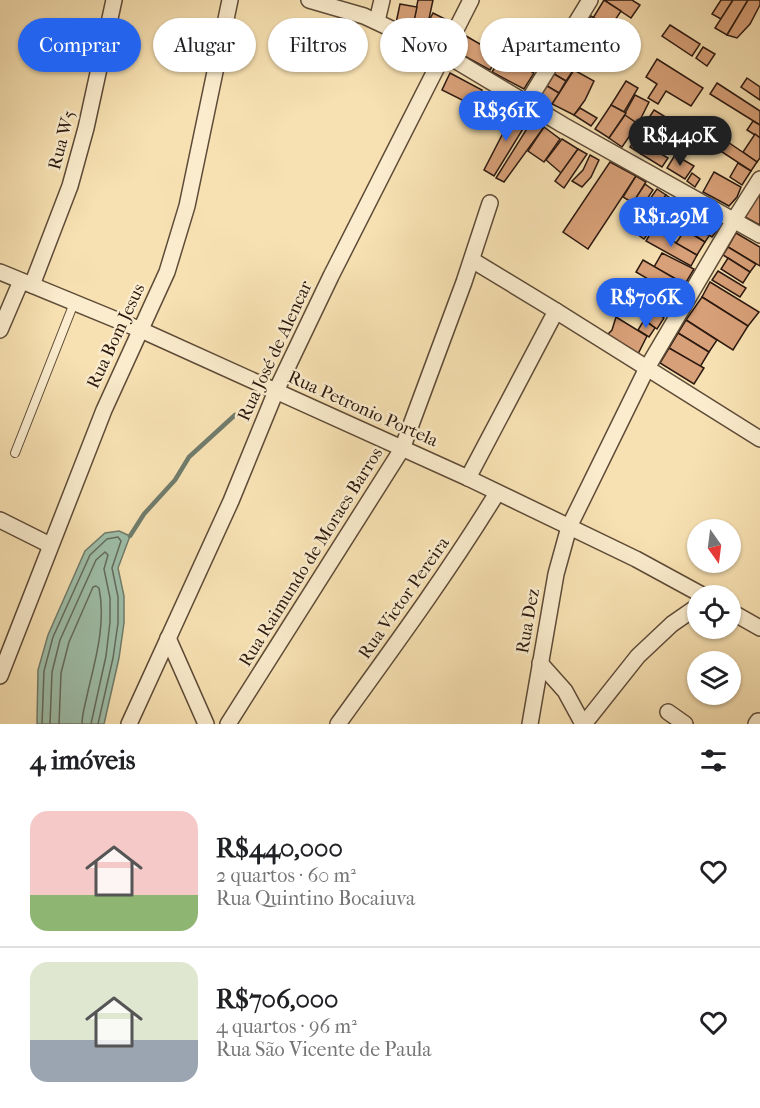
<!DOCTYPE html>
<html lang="pt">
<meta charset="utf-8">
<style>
:root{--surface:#fff;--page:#f6f6f6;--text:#202124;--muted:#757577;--line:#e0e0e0;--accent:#2563eb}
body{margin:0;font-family:"IM FELL French Canon",serif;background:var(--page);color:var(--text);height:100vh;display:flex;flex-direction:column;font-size:22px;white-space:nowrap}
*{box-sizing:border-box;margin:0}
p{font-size:20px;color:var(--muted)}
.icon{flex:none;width:33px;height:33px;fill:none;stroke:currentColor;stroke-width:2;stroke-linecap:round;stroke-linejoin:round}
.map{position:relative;height:724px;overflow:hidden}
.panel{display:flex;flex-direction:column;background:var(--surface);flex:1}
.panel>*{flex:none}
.guide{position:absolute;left:18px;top:18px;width:724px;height:54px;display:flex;gap:12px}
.needle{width:39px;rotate:166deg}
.controls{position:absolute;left:687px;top:519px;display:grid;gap:12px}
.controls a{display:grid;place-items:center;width:54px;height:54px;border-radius:50%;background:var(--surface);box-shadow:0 2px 4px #0004;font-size:30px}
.price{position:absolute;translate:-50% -51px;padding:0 14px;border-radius:21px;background:var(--accent);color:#fff;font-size:20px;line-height:39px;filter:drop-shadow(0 2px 3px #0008)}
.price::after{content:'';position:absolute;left:50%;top:36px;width:18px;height:14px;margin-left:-9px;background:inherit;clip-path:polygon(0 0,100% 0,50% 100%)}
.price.active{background:#222;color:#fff}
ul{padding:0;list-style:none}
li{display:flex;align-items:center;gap:18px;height:150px;padding:0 30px}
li+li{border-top:2px solid var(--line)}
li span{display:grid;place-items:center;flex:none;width:168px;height:120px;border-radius:18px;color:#555}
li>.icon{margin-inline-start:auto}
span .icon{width:72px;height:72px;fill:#fffc;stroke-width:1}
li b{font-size:26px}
h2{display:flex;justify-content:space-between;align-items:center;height:72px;padding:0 30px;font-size:26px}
.chip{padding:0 21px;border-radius:27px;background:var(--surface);box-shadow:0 2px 4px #0004;font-size:21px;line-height:54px}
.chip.active{background:var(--accent);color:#fff}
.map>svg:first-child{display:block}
</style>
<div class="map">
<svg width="760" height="724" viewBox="0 0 760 724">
<rect width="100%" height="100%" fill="#f7e1b2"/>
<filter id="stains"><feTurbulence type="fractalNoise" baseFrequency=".00333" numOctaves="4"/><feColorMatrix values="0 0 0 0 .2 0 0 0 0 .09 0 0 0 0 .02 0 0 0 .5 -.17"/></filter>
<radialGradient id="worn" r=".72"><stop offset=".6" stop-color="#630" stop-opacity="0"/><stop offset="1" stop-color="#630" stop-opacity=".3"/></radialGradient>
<!-- water -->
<path fill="#9ebea9" stroke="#707c6c" stroke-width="1.5" d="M 119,531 L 130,536 L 118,568 L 124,596 L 124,623 L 119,658 L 104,724 L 37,724 L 38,670 L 48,635 L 85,551 L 105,533 Z"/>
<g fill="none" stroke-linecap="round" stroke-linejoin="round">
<!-- shore -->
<g stroke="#646c5c" stroke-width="1.5">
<path d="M 42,724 L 44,671 L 53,637 L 90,555 L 107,539 L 118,537 L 121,541 L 112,568 L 118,597 L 118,623 L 113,658 L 98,724"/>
<path d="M 50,724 L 52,672 L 60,640 L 96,560 L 105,552 L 108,555 L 104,569 L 110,598 L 110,622 L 106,656 L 91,724"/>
<path d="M 59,724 L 61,673 L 69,642 L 93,587 L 96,586 L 99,588 C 106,622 96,658 88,691 C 86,702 82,713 82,724"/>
</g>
<!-- stream -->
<path stroke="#707c6c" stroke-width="4.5" d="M 130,536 L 144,514 L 175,480 L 189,457 L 235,415"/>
</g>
<!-- building -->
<g fill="#d8a078" stroke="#2b1910" stroke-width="1.5">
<path d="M 418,0 L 433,0 L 427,28 L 413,24 Z"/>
<path d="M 604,0 L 632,0 L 640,5 L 631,18 Z"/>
<path d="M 604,0 L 621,11 L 610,28 L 593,18 Z"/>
<path d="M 721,0 L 733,0 L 721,19 L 712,14 Z"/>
<path d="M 733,0 L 748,0 L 727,35 L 715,28 Z"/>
<path d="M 748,0 L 760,0 L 760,5 L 750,24 L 737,38 L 727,35 Z"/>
<path d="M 400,4 L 417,7 L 413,26 L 396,23 Z"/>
<path d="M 433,13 L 449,21 L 437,42 L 422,34 Z"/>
<path d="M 591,16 L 620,35 L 596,71 L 568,52 Z"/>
<path d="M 670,25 L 700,44 L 692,56 L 662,36 Z"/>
<path d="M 466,36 L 499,55 L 490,70 L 459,53 Z"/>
<path d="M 703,47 L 715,54 L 707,66 L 696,58 Z"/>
<path d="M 568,52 L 579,60 L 572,72 L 560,65 Z"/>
<path d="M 502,56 L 534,73 L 524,89 L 492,72 Z"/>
<path d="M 657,59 L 703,88 L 691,106 L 666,91 L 658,104 L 648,98 L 657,84 L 646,77 Z"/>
<path d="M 560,65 L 572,72 L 566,81 L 554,74 Z"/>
<path d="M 574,70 L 594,81 L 585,100 L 574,115 L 552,104 Z"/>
<path d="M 450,73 L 482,90 L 474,106 L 442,90 Z"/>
<path d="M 554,74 L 566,81 L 559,93 L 547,86 Z"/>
<path d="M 747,78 L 760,87 L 760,100 L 741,87 Z"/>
<path d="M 626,81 L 638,88 L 624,112 L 611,105 Z"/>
<path d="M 717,83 L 760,111 L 760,125 L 710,94 Z"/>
<path d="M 547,86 L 559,93 L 552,104 L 539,97 Z"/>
<path d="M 483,93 L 491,97 L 486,107 L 478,102 Z"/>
<path d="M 635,95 L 649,102 L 638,124 L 623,117 Z"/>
<path d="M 491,97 L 504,105 L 497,120 L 483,114 Z"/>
<path d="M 504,105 L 512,110 L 505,124 L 497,120 Z"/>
<path d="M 611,105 L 626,113 L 609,138 L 595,129 Z"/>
<path d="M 580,108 L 597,118 L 591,126 L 574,115 Z"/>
<path d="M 515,110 L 529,119 L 494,176 L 484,170 Z"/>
<path d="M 654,110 L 664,116 L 641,154 L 630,147 Z"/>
<path d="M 625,115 L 638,124 L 622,147 L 609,138 Z"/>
<path d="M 533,119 L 544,127 L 504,182 L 496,178 Z"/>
<path d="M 753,121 L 760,125 L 760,138 L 747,130 Z"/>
<path d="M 544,127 L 560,139 L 544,162 L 528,151 Z"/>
<path d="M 755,134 L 760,138 L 760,158 L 757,162 L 743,152 Z"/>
<path d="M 722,138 L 757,162 L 751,171 L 716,148 Z"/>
<path d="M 562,139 L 578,149 L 561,173 L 546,160 Z"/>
<path d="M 646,145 L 668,158 L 662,167 L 641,154 Z"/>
<path d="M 578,149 L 587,154 L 564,188 L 555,181 Z"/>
<path d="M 590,155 L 599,160 L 591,177 L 582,187 L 572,181 L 583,170 Z"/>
<path d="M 675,155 L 694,166 L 685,179 L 667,168 Z"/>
<path d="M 610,162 L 636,176 L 588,249 L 563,232 Z"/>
<path d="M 738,163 L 751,171 L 742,185 L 730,177 Z"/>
<path d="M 714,172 L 741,187 L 737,197 L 729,206 L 703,192 Z"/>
<path d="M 692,173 L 700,179 L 695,187 L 687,181 Z"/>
<path d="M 636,176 L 646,182 L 633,203 L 623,197 Z"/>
<path d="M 645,184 L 653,190 L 636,216 L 628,210 Z"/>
<path d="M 657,189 L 666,195 L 642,230 L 633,223 Z"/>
<path d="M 760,191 L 760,225 L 745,217 Z"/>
<path d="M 666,195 L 673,200 L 644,239 L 637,234 Z"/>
<path d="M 672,211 L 693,224 L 689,231 L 668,219 Z"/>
<path d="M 701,212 L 710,217 L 702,230 L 693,225 Z"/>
<path d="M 712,221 L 720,226 L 712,237 L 704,232 Z"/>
<path d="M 693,225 L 709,236 L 705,242 L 689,231 Z"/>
<path d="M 653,229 L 697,255 L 691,266 L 646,241 Z"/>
<path d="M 685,230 L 705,242 L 697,255 L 676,243 Z"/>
<path d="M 736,233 L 760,247 L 760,266 L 728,247 Z"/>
<path d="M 728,247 L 756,264 L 750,272 L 723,255 Z"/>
<path d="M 662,253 L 694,269 L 685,284 L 654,267 Z"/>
<path d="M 728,258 L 750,272 L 743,283 L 721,269 Z"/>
<path d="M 643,260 L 681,282 L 675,295 L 636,272 Z"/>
<path d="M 718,271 L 746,288 L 740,297 L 712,280 Z"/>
<path d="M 710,282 L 759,312 L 748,326 L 702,297 Z"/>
<path d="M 664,288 L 675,295 L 665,312 L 655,306 Z"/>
<path d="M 702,297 L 748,326 L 733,350 L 686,320 Z"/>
<path d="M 653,310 L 664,318 L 657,329 L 646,321 Z"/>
<path d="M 616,317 L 647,336 L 638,354 L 605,337 L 612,330 Z"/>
<path d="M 644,320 L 655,328 L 649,337 L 638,330 Z"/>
<path d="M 686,320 L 717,340 L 709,352 L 678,333 Z"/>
<path d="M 678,333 L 709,352 L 700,367 L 669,348 Z"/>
<path d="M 669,348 L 704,368 L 694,384 L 660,363 Z"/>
</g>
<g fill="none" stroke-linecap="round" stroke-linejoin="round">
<!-- service casing -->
<g stroke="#5e4b38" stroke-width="10">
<path id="service" d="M 15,453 L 74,303"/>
</g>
<!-- minor casing -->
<g stroke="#5e4b38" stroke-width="18">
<g id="minor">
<path d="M 309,0 L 364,16 L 443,53 L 563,125 L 760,235"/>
<path d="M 377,21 L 382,0"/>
<path d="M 527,103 L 590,0"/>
<path d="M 472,260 L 556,311 L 760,439"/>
<path d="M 0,272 L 141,330 L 468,478 L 636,559 L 704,596"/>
<path d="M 32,285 L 70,186 L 86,128 L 114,0"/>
<path d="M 0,330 L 21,281"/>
<path d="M 468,478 L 556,311"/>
<path d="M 0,520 L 50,545"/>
<path d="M 730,611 L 760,628"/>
<path d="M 168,638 L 206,724"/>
<path d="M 540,663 L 565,691 L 583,724"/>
<path d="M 0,676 L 104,410 L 167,272 L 187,206 L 230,0"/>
<path d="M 668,712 L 685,724"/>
<path d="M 129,724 L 231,501 L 276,391 L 331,276 L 471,0"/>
<path d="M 228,724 L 402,449 L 464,282 L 490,203"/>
<path d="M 338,724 C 393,648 448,573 497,493"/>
<path d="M 530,724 L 556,574 L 569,527 L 647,368 L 734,220 L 760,179"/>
<path d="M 584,724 L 638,656 L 672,624 L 698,606"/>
<path d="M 756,724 L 758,721"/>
</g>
</g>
<!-- service -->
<use href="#service" stroke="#faeccd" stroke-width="8"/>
<!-- minor -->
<use href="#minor" stroke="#faeccd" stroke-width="15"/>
</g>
<g text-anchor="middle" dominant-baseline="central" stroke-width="5" stroke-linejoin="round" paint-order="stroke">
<!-- street labels -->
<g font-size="18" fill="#2b1910" stroke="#faeccd">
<text transform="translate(62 140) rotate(-75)">Rua W5</text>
<text transform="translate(116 336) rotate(-65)">Rua Bom Jesus</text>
<text transform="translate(275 351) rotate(-65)">Rua José de Alencar</text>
<text transform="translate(363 409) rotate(24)">Rua Petronio Portela</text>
<text transform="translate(311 557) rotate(-58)">Rua Raimundo de Moraes Barros</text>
<text transform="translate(404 598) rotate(-55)">Rua Victor Pereira</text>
<text transform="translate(528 621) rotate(-80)">Rua Dez</text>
</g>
</g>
<rect width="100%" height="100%" filter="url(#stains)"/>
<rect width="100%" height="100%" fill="url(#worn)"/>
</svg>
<div class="controls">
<a><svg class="needle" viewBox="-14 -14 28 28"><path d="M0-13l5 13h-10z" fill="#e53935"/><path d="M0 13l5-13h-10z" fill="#757577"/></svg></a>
<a><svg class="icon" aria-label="locate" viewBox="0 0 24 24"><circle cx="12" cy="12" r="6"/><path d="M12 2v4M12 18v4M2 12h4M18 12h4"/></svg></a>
<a><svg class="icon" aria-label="layers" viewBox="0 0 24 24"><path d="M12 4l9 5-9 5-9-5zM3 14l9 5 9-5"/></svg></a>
</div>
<b class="price" style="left:506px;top:142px">R$361K</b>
<b class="price active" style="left:680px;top:167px">R$440K</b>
<b class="price" style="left:671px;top:248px">R$1.29M</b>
<b class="price" style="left:646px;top:329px">R$706K</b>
<div class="guide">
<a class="chip active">Comprar</a>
<a class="chip">Alugar</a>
<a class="chip">Filtros</a>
<a class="chip">Novo</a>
<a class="chip">Apartamento</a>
</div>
</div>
<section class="panel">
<h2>4 imóveis<svg class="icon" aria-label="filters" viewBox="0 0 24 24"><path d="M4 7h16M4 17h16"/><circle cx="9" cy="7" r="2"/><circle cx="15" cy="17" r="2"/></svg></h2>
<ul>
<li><span style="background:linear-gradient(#f6c9c9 70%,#8fb573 0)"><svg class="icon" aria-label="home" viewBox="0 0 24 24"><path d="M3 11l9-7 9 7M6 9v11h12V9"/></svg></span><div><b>R$440,000</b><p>2 quartos · 60 m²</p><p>Rua Quintino Bocaiuva</p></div><svg class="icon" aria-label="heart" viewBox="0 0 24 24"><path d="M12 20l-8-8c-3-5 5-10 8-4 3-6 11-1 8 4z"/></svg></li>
<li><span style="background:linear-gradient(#dfe7d0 65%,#9aa5b1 0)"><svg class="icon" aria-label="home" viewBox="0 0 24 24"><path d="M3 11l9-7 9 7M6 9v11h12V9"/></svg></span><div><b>R$706,000</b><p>4 quartos · 96 m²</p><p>Rua São Vicente de Paula</p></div><svg class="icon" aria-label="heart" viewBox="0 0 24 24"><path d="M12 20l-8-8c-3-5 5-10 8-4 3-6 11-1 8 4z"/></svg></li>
</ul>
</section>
